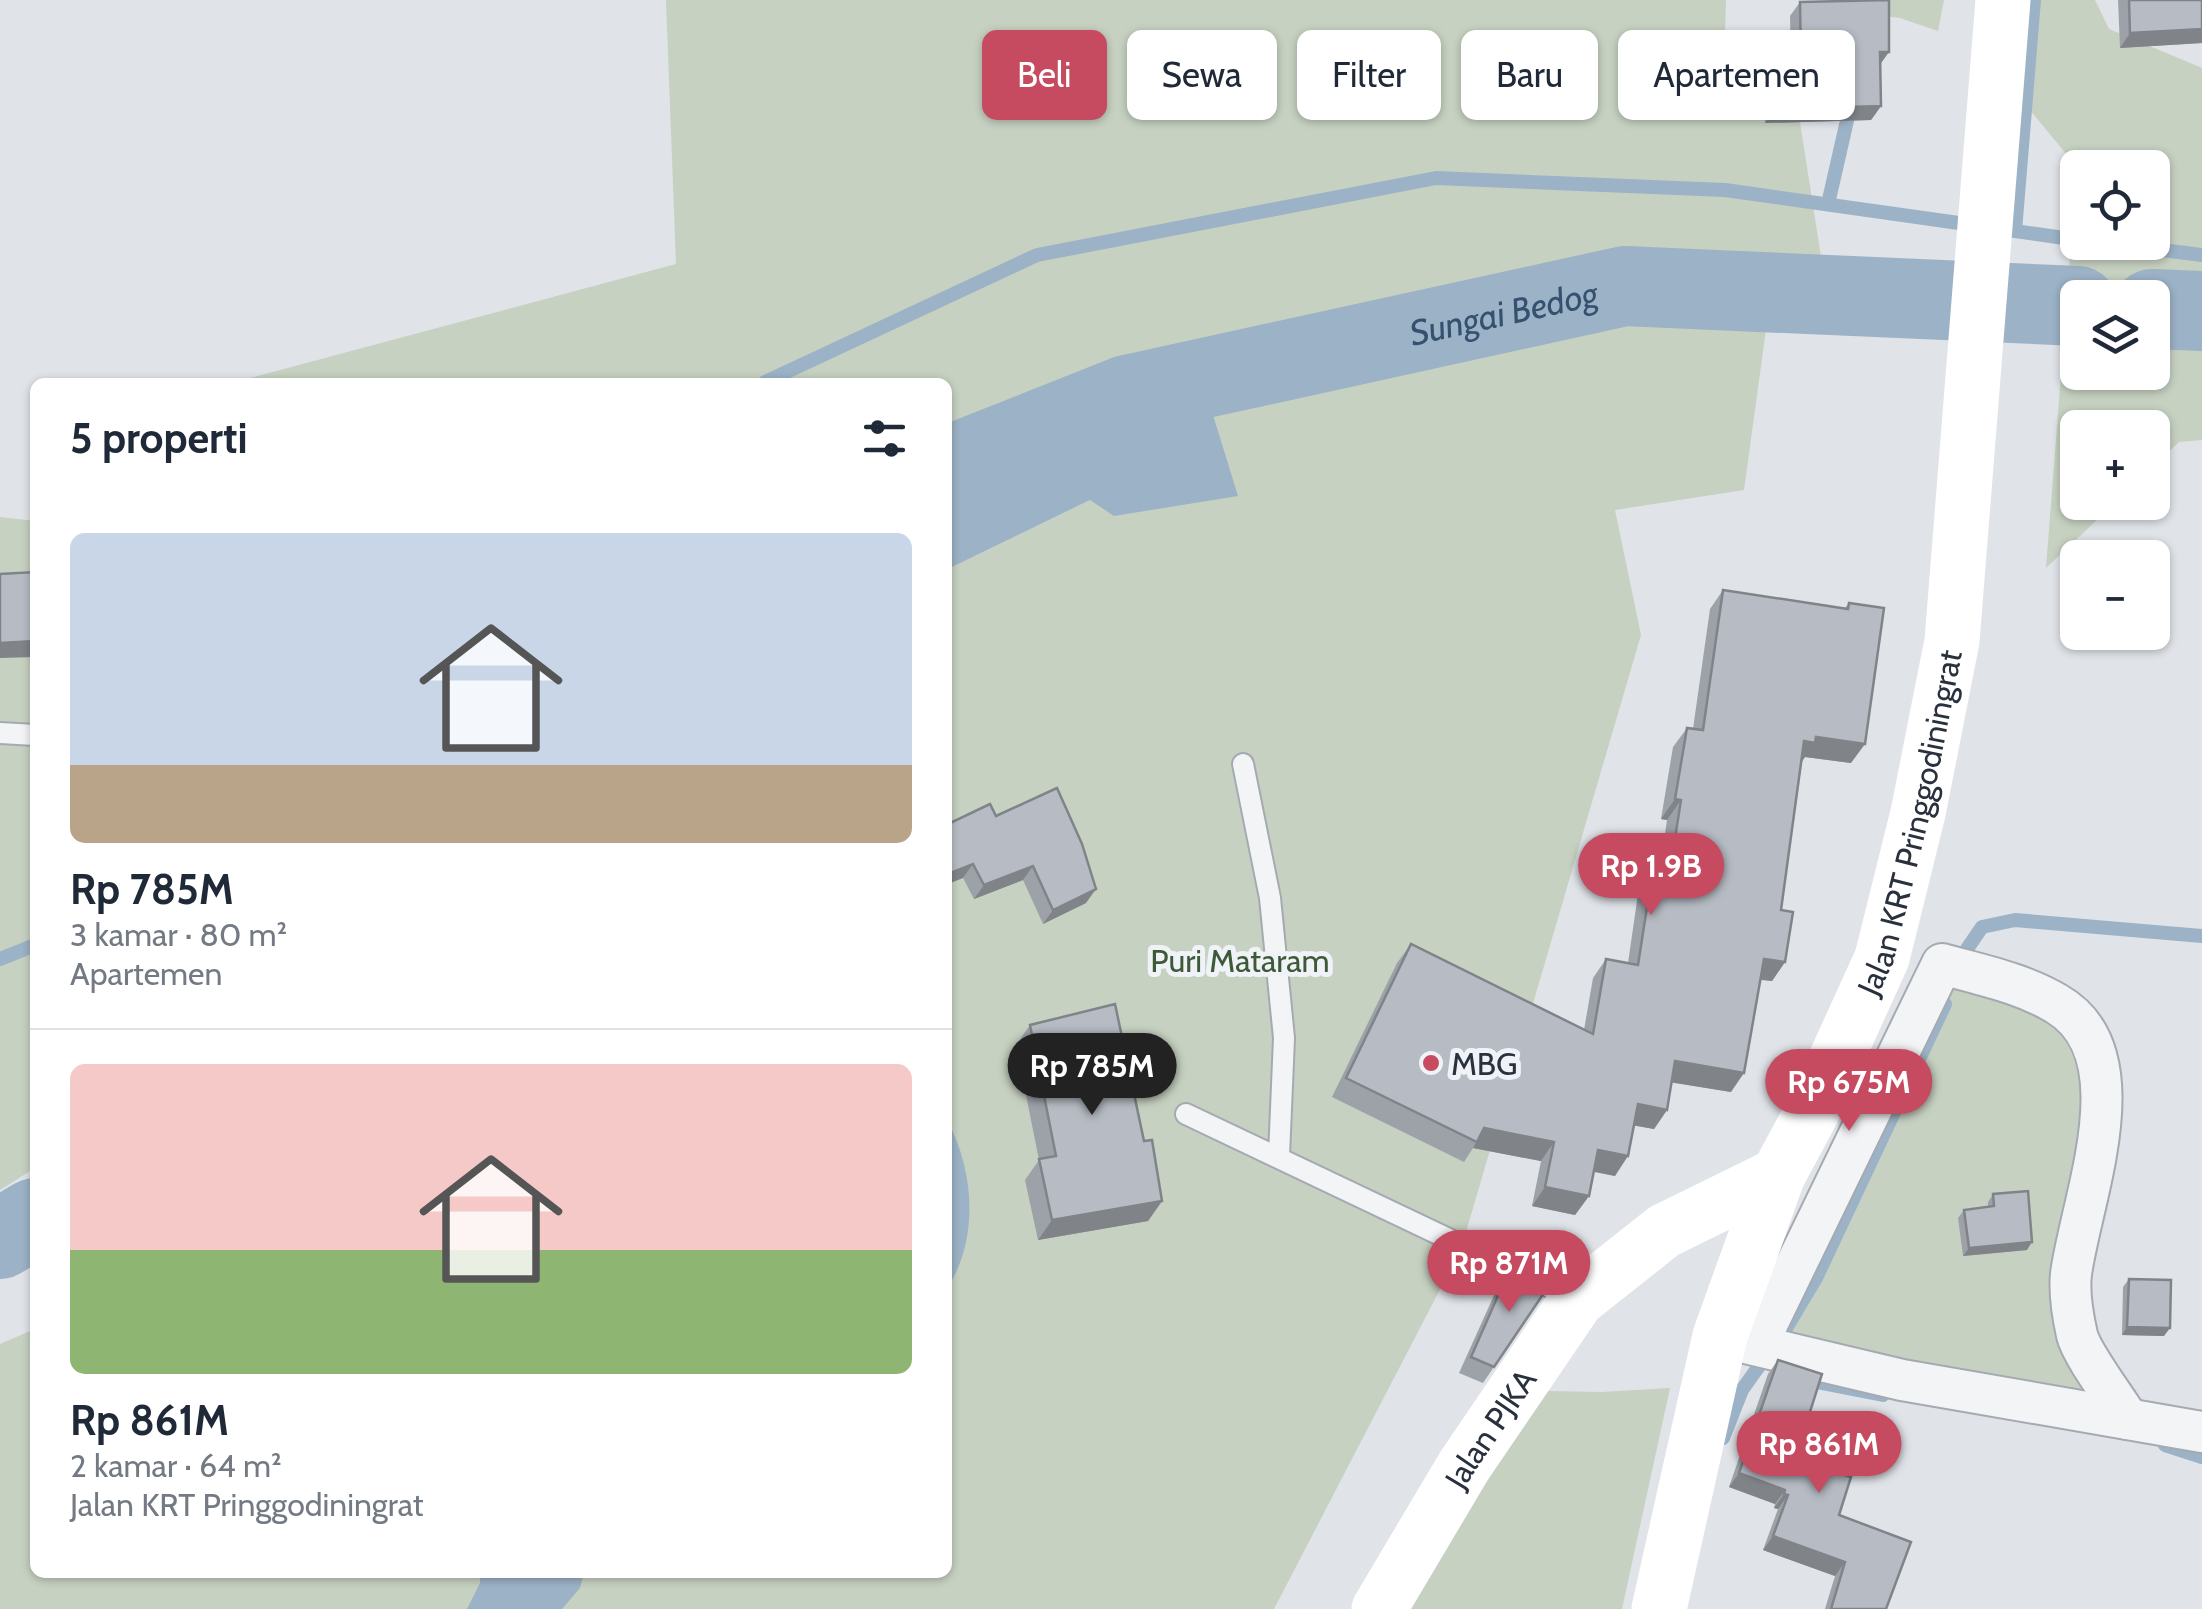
<!DOCTYPE html>
<html lang="id">
<meta charset="utf-8">
<style>
:root{--surface:#fff;--page:#f2f2f3;--text:#1f2937;--muted:#747a83;--line:#e0e1e3;--accent:#c74b60}
body{margin:0;font-family:Cabin,sans-serif;background:var(--page);color:var(--text);height:100vh;display:flex;flex-direction:column;font-size:38px;white-space:nowrap}
*{box-sizing:border-box;margin:0}
p{font-size:32px;color:var(--muted)}
.icon{flex:none;width:55px;height:55px;fill:none;stroke:currentColor;stroke-width:2;stroke-linecap:round;stroke-linejoin:round}
.map{position:relative;flex:1;overflow:hidden}
.panel{position:absolute;left:30px;top:378px;width:922px;height:1200px;display:flex;flex-direction:column;background:var(--surface);border-radius:15px;box-shadow:0 2px 8px #0004}
.panel>*{flex:none}
.top-card{position:absolute;left:982px;top:30px;width:950px;height:90px;display:flex;gap:20px}
.buttons{position:absolute;left:2060px;top:150px;display:grid;gap:20px}
.buttons a{display:grid;place-items:center;width:110px;height:110px;border-radius:15px;background:var(--surface);box-shadow:0 2px 8px #0004;font-size:50px}
.price{position:absolute;translate:-50% -85px;padding:0 22px;border-radius:35px;background:var(--accent);color:#fff;font-size:32px;line-height:65px;filter:drop-shadow(0 2px 5px #0008)}
.price::after{content:'';position:absolute;left:50%;top:60px;width:30px;height:22px;margin-left:-15px;background:inherit;clip-path:polygon(0 0,100% 0,50% 100%)}
.price.active{background:#222;color:#fff}
ul{padding:0;list-style:none}
li{display:grid;align-content:center;gap:20px;height:530px;padding:0 40px}
li+li{border-top:2px solid var(--line)}
li span{display:grid;place-items:center;height:310px;border-radius:15px;color:#555}
li>.icon{margin-inline-start:auto}
span .icon{width:180px;height:180px;fill:#fffc;stroke-width:1}
li b{font-size:42px}
h2{display:flex;justify-content:space-between;align-items:center;height:120px;padding:0 40px;font-size:42px}
.chip{padding:0 35px;border-radius:15px;background:var(--surface);box-shadow:0 2px 8px #0004;font-size:35px;line-height:90px}
.chip.active{background:var(--accent);color:#fff}
.map>svg:first-child{display:block}
</style>
<div class="map">
<svg width="2202" height="1609" viewBox="0 0 2202 1609">
<rect width="100%" height="100%" fill="#e0e3e8"/>
<!-- green -->
<g fill="#c6d1c1" fill-rule="evenodd">
<path d="M 666,0 L 1726,0 L 1723,94 L 1794,84 L 1827,295 L 1771,293 L 1744,490 L 1615,510 L 1641,635 L 1461,1249 L 1274,1609 L 0,1609 L 0,1344 L 35,1329 L 35,1572 L 948,1572 L 948,569 L 1090,500 L 1196,360 L 948,434 L 948,382 L 235,382 L 676,264 Z"/>
<path d="M 1878,0 L 1944,0 L 1938,31 L 1900,18 L 1877,15 Z"/>
<path d="M 2033,0 L 2095,0 L 2109,29 L 2202,68 L 2202,440 L 2179,442 L 2153,467 L 2152,428 L 2078,428 L 2078,502 L 2115,503 L 2046,568 L 2077,167 L 2020,98 L 2035,28 ZM 2078,168 L 2152,168 L 2152,242 L 2078,242 ZM 2078,298 L 2152,298 L 2152,372 L 2078,372 Z"/>
<path d="M 0,517 L 35,521 L 35,1168 L 0,1190 Z"/>
<path d="M 1935,977 L 2055,1013 L 2092,1051 L 2070,1279 L 2128,1419 L 1767,1348 Z"/>
<path d="M 1670,1388 L 1622,1609 L 1411,1609 L 1517,1430 L 1547,1391 L 1602,1392 Z"/>
</g>
<!-- water -->
<g fill="#9cb2c6">
<path d="M 1196,360 L 1238,496 L 1114,516 L 1090,500 L 948,569 L 948,434 Z"/>
<path d="M 948,1122 C 974,1171 979,1238 948,1287 Z"/>
<path d="M 480,1573 L 480,1572 L 584,1573 L 580,1588 L 562,1609 L 467,1609 L 480,1583 Z"/>
</g>
<g fill="none" stroke-linecap="round" stroke-linejoin="round">
<!-- stream -->
<g stroke="#9cb2c6" stroke-width="14">
<path d="M 1828,204 L 1851,103"/>
<path d="M 1994,228 L 2078,240"/>
<path d="M 2015,231 L 2034,0"/>
<path d="M 2099,242 L 2202,255"/>
<path d="M 765,382 L 1037,255 L 1436,178 L 1725,190 L 1973,225"/>
<path d="M 1967,949 L 1982,927 L 2015,920 L 2202,936"/>
<path d="M 0,959 L 35,945"/>
<path d="M 1785,1330 L 1816,1278 L 1945,1004"/>
<path d="M 1801,1379 L 1883,1395"/>
<path d="M 1723,1438 L 1742,1390 L 1769,1352"/>
<path d="M 2165,1445 L 2202,1457"/>
</g>
<!-- river -->
<g stroke="#9cb2c6" stroke-width="80">
<path d="M 2152,309 L 2202,311"/>
<path id="s1" d="M 948,466 L 1127,395 L 1625,286 L 2078,306"/>
<path d="M 0,1239 L 35,1218"/>
</g>
<!-- service casing -->
<g stroke="#a5aab2" stroke-width="24">
<g id="service">
<path d="M 0,733 L 35,735"/>
<path d="M 1243,764 L 1270,898 L 1284,1038 L 1279,1156"/>
<path d="M 1186,1114 L 1577,1300"/>
</g>
</g>
<!-- minor casing -->
<g stroke="#a5aab2" stroke-width="44">
<g id="minor">
<path d="M 1733,1340 L 1902,1380 L 2202,1432"/>
<path d="M 1757,1345 L 1942,964 C 1981,975 2022,983 2057,1004 C 2142,1054 2081,1199 2071,1274 C 2069,1292 2073,1317 2077,1335 C 2082,1355 2116,1399 2128,1419"/>
</g>
</g>
<!-- service -->
<use href="#service" stroke="#f2f4f6" stroke-width="20"/>
<!-- minor -->
<use href="#minor" stroke="#f2f4f6" stroke-width="40"/>
<!-- secondary -->
<g stroke="#fff" stroke-width="55">
<path id="s2" d="M 1379,1609 L 1464,1466 L 1577,1300 L 1664,1231 L 1778,1175"/>
<path id="s3" d="M 1659,1609 L 1720,1336 L 1778,1175 L 1813,1110 L 1882,958 L 1918,813 L 1952,641 L 2003,0"/>
</g>
</g>
<!-- wall -->
<g fill="#9da2a9">
<path d="M 2118,0 L 2202,0 L 2202,43 L 2120,48 Z"/>
<path d="M 1800,2 L 1880,65 L 1881,106 L 1871,120 L 1765,123 L 1763,71 L 1773,57 L 1791,57 L 1790,16 Z"/>
<path d="M 1723,590 L 1845,608 L 1849,603 L 1851,763 L 1805,757 L 1802,762 L 1781,910 L 1785,962 L 1772,981 L 1760,980 L 1731,1092 L 1672,1082 L 1667,1110 L 1654,1129 L 1634,1125 L 1615,1176 L 1594,1171 L 1589,1196 L 1575,1215 L 1532,1206 L 1541,1161 L 1473,1148 L 1464,1162 L 1332,1097 L 1397,963 L 1411,944 L 1584,1030 L 1593,978 L 1606,959 L 1628,963 L 1638,894 L 1652,875 L 1659,876 L 1667,820 L 1661,819 L 1673,747 L 1687,728 L 1693,729 L 1710,609 Z"/>
<path d="M 996,816 L 1086,903 L 1043,924 L 1023,880 L 974,899 L 963,878 Z"/>
<path d="M 1030,1025 L 1144,1141 L 1162,1201 L 1148,1221 L 1038,1240 L 1025,1180 L 1039,1160 L 1016,1045 Z"/>
<path d="M 1993,1194 L 2027,1250 L 1963,1256 L 1958,1218 L 1964,1210 L 1988,1207 L 1988,1202 Z"/>
<path d="M 1511,1266 L 1550,1284 L 1483,1383 L 1459,1373 L 1500,1282 Z"/>
<path d="M 2129,1279 L 2164,1336 L 2122,1335 L 2123,1287 Z"/>
<path d="M 1778,1360 L 1795,1459 L 1839,1515 L 1886,1609 L 1825,1609 L 1835,1576 L 1763,1550 L 1778,1509 L 1774,1508 L 1775,1504 L 1729,1487 L 1768,1374 Z"/>
</g>
<!-- shaded-wall -->
<g fill="#808489">
<path d="M 2202,29 L 2202,43 L 2120,48 L 2130,33 Z"/>
<path d="M 1880,52 L 1889,52 L 1879,66 Z"/>
<path d="M 1881,106 L 1871,120 L 1765,123 L 1775,109 Z"/>
<path d="M 35,641 L 35,657 L 0,658 L 0,643 Z"/>
<path d="M 1816,737 L 1865,744 L 1851,763 L 1805,757 L 1801,762 L 1804,741 Z"/>
<path d="M 1675,799 L 1681,800 L 1667,820 L 1661,819 Z"/>
<path d="M 973,864 L 963,878 L 948,884 L 948,874 Z"/>
<path d="M 1033,866 L 1023,880 L 974,899 L 984,885 Z"/>
<path d="M 1096,889 L 1086,903 L 1043,924 L 1053,910 Z"/>
<path d="M 1764,959 L 1785,962 L 1772,981 L 1750,978 Z"/>
<path d="M 1675,1061 L 1744,1073 L 1731,1092 L 1662,1081 Z"/>
<path d="M 1638,1104 L 1667,1110 L 1654,1129 L 1625,1124 Z"/>
<path d="M 1484,1128 L 1554,1142 L 1541,1161 L 1473,1148 Z"/>
<path d="M 1598,1150 L 1628,1156 L 1615,1176 L 1584,1170 Z"/>
<path d="M 1545,1187 L 1589,1196 L 1575,1215 L 1532,1206 Z"/>
<path d="M 1162,1201 L 1148,1221 L 1038,1240 L 1052,1220 Z"/>
<path d="M 2032,1242 L 2027,1250 L 1963,1256 L 1969,1248 Z"/>
<path d="M 2127,1327 L 2170,1328 L 2164,1336 L 2122,1335 Z"/>
<path d="M 1739,1473 L 1785,1490 L 1775,1504 L 1729,1487 Z"/>
<path d="M 1784,1494 L 1788,1495 L 1778,1509 L 1774,1508 Z"/>
<path d="M 1773,1536 L 1845,1562 L 1835,1576 L 1763,1550 Z"/>
</g>
<!-- building -->
<g fill="#b7bcc4" stroke="#808489" stroke-width="2.5">
<path d="M 1889,0 L 1889,52 L 1880,52 L 1881,106 L 1775,109 L 1773,57 L 1801,57 L 1800,2 Z"/>
<path d="M 2129,0 L 2202,0 L 2202,29 L 2130,33 Z"/>
<path d="M 35,572 L 35,641 L 0,643 L 0,574 Z"/>
<path d="M 1723,590 L 1848,609 L 1849,603 L 1884,608 L 1865,744 L 1816,737 L 1815,743 L 1804,741 L 1781,910 L 1793,912 L 1785,962 L 1764,959 L 1744,1073 L 1675,1061 L 1667,1110 L 1638,1104 L 1628,1156 L 1598,1150 L 1589,1196 L 1545,1187 L 1554,1142 L 1484,1128 L 1477,1142 L 1346,1078 L 1411,944 L 1593,1034 L 1606,959 L 1638,965 L 1652,875 L 1669,877 L 1681,800 L 1675,799 L 1687,728 L 1703,730 Z"/>
<path d="M 1057,788 L 1082,844 L 1096,889 L 1053,910 L 1033,866 L 984,885 L 973,864 L 948,874 L 948,824 L 990,804 L 996,816 Z"/>
<path d="M 1115,1004 L 1144,1141 L 1152,1140 L 1162,1201 L 1052,1220 L 1039,1159 L 1056,1156 L 1030,1025 Z"/>
<path d="M 2028,1191 L 2032,1242 L 1969,1248 L 1964,1210 L 1994,1206 L 1993,1194 Z"/>
<path d="M 1511,1266 L 1550,1284 L 1494,1367 L 1471,1357 Z"/>
<path d="M 2129,1279 L 2171,1280 L 2170,1328 L 2127,1327 Z"/>
<path d="M 1778,1360 L 1822,1374 L 1795,1459 L 1851,1477 L 1839,1515 L 1911,1542 L 1886,1609 L 1831,1609 L 1845,1562 L 1773,1536 L 1788,1495 L 1784,1494 L 1785,1490 L 1739,1473 Z"/>
</g>
<!-- markers -->
<circle fill="#c74b60" stroke="#eff2f6" stroke-width="4" cx="1431" cy="1063" r="10"/>
<g text-anchor="middle" dominant-baseline="central" stroke-width="10" stroke-linejoin="round" paint-order="stroke">
<!-- street labels -->
<g font-size="32" fill="#29313e" stroke="#eff2f6">
<text stroke="none"><textPath href="#s3" startOffset="830">Jalan KRT Pringgodiningrat</textPath></text>
<text stroke="none"><textPath href="#s2" startOffset="212">Jalan PJKA</textPath></text>
</g>
<!-- park labels -->
<g font-size="32" fill="#3e5937" stroke="#eff2f6">
<text x="1240" y="960">Puri Mataram</text>
</g>
<!-- poi labels -->
<g font-size="32" fill="#29313e" stroke="#eff2f6" text-anchor="start">
<text x="1451" y="1063">MBG</text>
</g>
<!-- water labels -->
<g font-size="35" font-style="italic" fill="#355170" stroke="#eff2f6">
<text stroke="none"><textPath href="#s1" startOffset="578">Sungai Bedog</textPath></text>
</g>
</g>
</svg>
<div class="buttons">
<a><svg class="icon" aria-label="locate" viewBox="0 0 24 24"><circle cx="12" cy="12" r="6"/><path d="M12 2v4M12 18v4M2 12h4M18 12h4"/></svg></a>
<a><svg class="icon" aria-label="layers" viewBox="0 0 24 24"><path d="M12 4l9 5-9 5-9-5zM3 14l9 5 9-5"/></svg></a>
<a>+</a>
<a>−</a>
</div>
<b class="price" style="left:1651px;top:918px">Rp 1.9B</b>
<b class="price active" style="left:1092px;top:1118px">Rp 785M</b>
<b class="price" style="left:1849px;top:1134px">Rp 675M</b>
<b class="price" style="left:1509px;top:1315px">Rp 871M</b>
<b class="price" style="left:1819px;top:1496px">Rp 861M</b>
<div class="top-card">
<a class="chip active">Beli</a>
<a class="chip">Sewa</a>
<a class="chip">Filter</a>
<a class="chip">Baru</a>
<a class="chip">Apartemen</a>
</div>
<section class="panel">
<h2>5 properti<svg class="icon" aria-label="filters" viewBox="0 0 24 24"><path d="M4 7h16M4 17h16"/><circle cx="9" cy="7" r="2"/><circle cx="15" cy="17" r="2"/></svg></h2>
<ul>
<li><span style="background:linear-gradient(#c9d6e8 75%,#b9a48a 0)"><svg class="icon" aria-label="home" viewBox="0 0 24 24"><path d="M3 11l9-7 9 7M6 9v11h12V9"/></svg></span><div><b>Rp 785M</b><p>3 kamar · 80 m²</p><p>Apartemen</p></div></li>
<li><span style="background:linear-gradient(#f6c9c9 60%,#8fb573 0)"><svg class="icon" aria-label="home" viewBox="0 0 24 24"><path d="M3 11l9-7 9 7M6 9v11h12V9"/></svg></span><div><b>Rp 861M</b><p>2 kamar · 64 m²</p><p>Jalan KRT Pringgodiningrat</p></div></li>
</ul>
</section>
</div>
